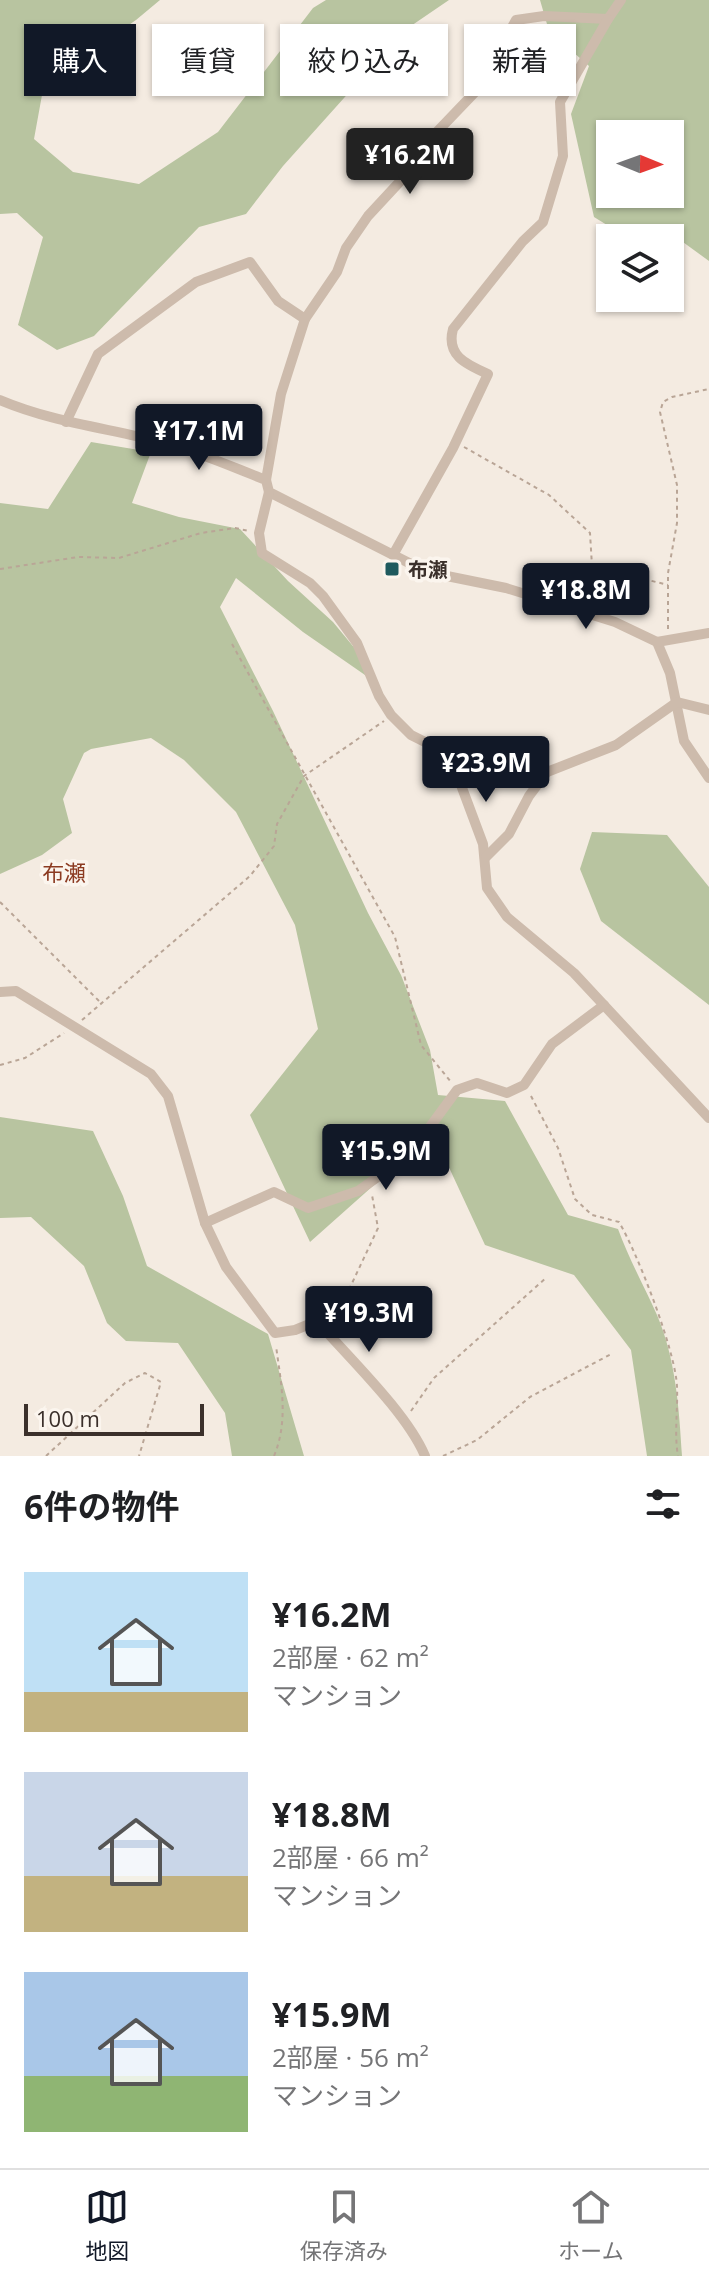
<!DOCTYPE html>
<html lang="ja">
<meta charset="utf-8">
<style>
:root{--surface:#fff;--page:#f2f2f2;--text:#202124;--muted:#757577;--line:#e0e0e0;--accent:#111827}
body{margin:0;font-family:"Open Sans","Noto Sans JP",sans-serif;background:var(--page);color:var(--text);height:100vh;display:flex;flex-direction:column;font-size:30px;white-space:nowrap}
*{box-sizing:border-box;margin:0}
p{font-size:26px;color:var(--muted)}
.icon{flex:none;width:44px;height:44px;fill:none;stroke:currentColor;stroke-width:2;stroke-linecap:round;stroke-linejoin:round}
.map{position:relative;height:1456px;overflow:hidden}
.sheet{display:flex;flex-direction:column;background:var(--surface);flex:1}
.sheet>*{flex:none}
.hud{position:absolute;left:24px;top:24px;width:662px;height:72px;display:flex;gap:16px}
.needle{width:52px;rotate:91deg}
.fabs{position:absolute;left:596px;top:120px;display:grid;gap:16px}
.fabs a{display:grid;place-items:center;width:88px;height:88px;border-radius:0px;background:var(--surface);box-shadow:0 2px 6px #0004;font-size:40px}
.scale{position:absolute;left:24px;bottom:20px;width:180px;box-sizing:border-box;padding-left:8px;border:4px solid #3b302b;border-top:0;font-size:22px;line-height:28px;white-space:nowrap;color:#3b302b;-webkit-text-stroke:6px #fbf5ee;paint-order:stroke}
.price{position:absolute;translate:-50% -68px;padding:0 18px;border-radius:8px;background:var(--accent);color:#fff;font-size:26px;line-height:52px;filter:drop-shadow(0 2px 4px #0008)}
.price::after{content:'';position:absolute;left:50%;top:48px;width:24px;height:18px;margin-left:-12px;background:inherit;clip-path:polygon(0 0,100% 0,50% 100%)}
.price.selected{background:#222;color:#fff}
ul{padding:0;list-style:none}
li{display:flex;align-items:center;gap:24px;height:200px;padding:0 24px}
li span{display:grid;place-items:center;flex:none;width:224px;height:160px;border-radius:0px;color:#555}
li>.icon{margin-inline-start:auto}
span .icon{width:96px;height:96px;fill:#fffc;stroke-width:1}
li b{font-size:34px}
h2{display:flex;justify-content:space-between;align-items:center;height:96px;padding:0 24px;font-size:34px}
.tag{padding:0 28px;border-radius:0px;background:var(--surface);box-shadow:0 2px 6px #0004;font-size:28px;line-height:72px}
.tag.selected{background:var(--accent);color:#fff}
.tabs{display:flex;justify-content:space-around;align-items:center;height:112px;border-top:2px solid var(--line);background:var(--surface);font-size:22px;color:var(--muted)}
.tabs a{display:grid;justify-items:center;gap:4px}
.tabs .selected{color:var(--accent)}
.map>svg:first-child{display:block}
</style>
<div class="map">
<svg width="709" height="1456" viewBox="0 0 709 1456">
<rect width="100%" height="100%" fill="#f4ebe1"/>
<!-- green -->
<g fill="#b8c4a0" fill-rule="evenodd">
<path d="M 0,0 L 160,0 L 136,20 L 44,84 L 34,139 L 73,172 L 139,184 L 218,132 L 313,8 L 326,0 L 449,0 L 405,30 L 283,166 L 246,214 L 199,227 L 94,336 L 57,350 L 18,325 L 43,237 L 17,213 L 0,214 Z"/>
<path d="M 540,0 L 709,0 L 709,261 L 676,237 L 628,238 L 594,217 L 571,114 L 589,66 L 549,31 ZM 610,134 L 670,134 L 670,194 L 610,194 Z"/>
<path d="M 91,442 L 151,452 L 132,503 L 179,517 L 240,529 L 288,581 L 333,622 L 371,668 L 365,675 L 303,632 L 236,578 L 220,607 L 273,711 L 368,913 L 401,975 L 430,1050 L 438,1095 L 505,1101 L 568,1215 L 618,1229 C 629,1259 644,1286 657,1315 C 676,1360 679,1408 682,1456 L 647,1456 L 631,1350 L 574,1275 L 485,1245 L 446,1161 L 383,1177 L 310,1242 L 250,1115 L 318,1029 L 295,925 L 236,812 L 184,760 L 151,738 L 91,749 L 84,753 L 63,799 L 72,833 L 42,855 L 0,874 L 0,503 L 48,509 Z"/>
<path d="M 592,832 L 667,835 L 709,887 L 709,1005 L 601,921 L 580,869 Z"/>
<path d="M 0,1117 L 93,1131 L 123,1196 L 147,1266 L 268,1334 L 304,1456 L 232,1456 L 225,1413 L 178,1343 L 126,1341 L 107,1323 L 84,1266 L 31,1217 L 0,1218 Z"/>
</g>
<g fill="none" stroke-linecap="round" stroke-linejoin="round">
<!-- path -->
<g stroke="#b9a596" stroke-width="2" stroke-dasharray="4 4" stroke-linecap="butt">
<path d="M 464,447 L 549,495 L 590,533 L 592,566 L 668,585"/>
<path d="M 0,569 L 78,557 L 119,558 L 201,533 L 235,528 L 249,531"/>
<path d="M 668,629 L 668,573 L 677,523 L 677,485 L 660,412 L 663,402 L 672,397 L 709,389"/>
<path d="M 232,644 L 395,937 L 421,1045 L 451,1082"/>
<path d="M 0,902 L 101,1003"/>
<path d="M 82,1020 L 250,876 L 274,846 L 277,824 L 304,776 L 384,721"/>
<path d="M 0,1065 L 25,1058 L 64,1033"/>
<path d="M 531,1096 L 558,1148 L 575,1199 L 592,1215 L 619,1222 C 637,1252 676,1352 677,1387 C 678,1410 674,1433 678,1456"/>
<path d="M 327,1312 L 346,1296 L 378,1228 L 372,1195"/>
<path d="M 411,1411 L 434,1378 L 547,1277"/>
<path d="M 46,1456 L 125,1383 L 145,1373 L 161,1382 L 139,1456"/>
<path d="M 274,1456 C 289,1420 281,1383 276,1346"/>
<path d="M 443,1456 L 477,1440 L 530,1397 L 613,1353"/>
</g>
<!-- minor -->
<g stroke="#cdbbac" stroke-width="10">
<path d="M 0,400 C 52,422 107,428 161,442 C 197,451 232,467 266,480 L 269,492 L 415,566 L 437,574 L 506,588 L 615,622 L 657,642 L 670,673 L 684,741 L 709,778"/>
<path d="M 66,422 L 98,354 L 196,282 L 250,262 L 278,301 L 305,319"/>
<path d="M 266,480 L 281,394 L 305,319 L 337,272 L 346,248 L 368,216 L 406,175 L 410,160 L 478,89 L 516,20 L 544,16 L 608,19 L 621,0"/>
<path d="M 269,492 L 259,533 L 262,553 L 310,583 L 323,596 L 357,643 L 379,696 L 391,715 L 411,735 L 443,751 L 455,769 L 483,844 L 487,888 L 507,917 L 574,973 L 709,1118"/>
<path d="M 393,555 L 453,448 L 488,374 C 465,364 446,355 453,329 L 523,241 L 543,222 L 563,156 L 560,102 L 608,19"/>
<path d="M 657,642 L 709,633"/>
<path d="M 486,857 L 509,834 L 529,796 L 547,772 L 616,745 L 677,702 L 709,710"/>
<path d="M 0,992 L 16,991 L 151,1074 L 168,1096 L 205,1223 L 226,1267 L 275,1333 L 295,1330 L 317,1321 C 349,1358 407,1413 425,1456"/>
<path d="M 205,1223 L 274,1192 L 308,1208 L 358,1191 L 410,1154 L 457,1090 L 477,1083 L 507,1093 L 524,1085 L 552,1044 L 604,1005"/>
</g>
</g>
<!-- markers -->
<rect fill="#1f5a5e" stroke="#fbf5ee" stroke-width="3" x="384" y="561" width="16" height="16" rx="4"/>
<g text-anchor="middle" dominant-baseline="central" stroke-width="7" stroke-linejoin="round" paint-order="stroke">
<!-- poi labels -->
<g font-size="20" font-weight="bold" fill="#3b302b" stroke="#fbf5ee" text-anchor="start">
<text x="408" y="569">布瀬</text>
</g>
<!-- neighbourhood labels -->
<g font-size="22" fill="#8c3b22" stroke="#fbf5ee">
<text x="64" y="872">布瀬</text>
</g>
</g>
</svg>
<div class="fabs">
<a><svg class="needle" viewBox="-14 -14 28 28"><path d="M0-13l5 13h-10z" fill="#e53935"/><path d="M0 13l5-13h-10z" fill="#757577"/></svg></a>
<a><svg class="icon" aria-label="layers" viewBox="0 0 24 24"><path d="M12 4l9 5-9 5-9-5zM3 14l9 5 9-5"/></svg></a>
</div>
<div class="scale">100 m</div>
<b class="price selected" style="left:410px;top:196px">¥16.2M</b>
<b class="price" style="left:199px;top:472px">¥17.1M</b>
<b class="price" style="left:586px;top:631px">¥18.8M</b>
<b class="price" style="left:486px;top:804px">¥23.9M</b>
<b class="price" style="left:386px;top:1192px">¥15.9M</b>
<b class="price" style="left:369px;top:1354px">¥19.3M</b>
<div class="hud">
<a class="tag selected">購入</a>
<a class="tag">賃貸</a>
<a class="tag">絞り込み</a>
<a class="tag">新着</a>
</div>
</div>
<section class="sheet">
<h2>6件の物件<svg class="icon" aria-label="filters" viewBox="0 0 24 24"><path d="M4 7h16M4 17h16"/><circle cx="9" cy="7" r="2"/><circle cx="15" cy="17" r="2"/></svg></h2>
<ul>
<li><span style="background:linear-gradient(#bfe0f5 75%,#c2b280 0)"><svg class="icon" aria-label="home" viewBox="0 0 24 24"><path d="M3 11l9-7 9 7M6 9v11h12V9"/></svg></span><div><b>¥16.2M</b><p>2部屋 · 62 m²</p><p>マンション</p></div></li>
<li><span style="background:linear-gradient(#c9d6e8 65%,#c2b280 0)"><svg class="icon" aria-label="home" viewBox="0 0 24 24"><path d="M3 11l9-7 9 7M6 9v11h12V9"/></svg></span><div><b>¥18.8M</b><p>2部屋 · 66 m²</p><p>マンション</p></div></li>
<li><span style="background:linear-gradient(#a9c7e8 65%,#8fb573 0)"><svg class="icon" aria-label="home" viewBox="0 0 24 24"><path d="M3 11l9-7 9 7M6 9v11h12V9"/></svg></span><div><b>¥15.9M</b><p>2部屋 · 56 m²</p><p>マンション</p></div></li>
</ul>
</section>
<nav class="tabs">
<a class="selected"><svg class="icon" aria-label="map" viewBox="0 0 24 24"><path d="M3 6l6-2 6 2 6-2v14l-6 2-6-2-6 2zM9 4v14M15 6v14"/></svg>地図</a>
<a><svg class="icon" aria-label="saved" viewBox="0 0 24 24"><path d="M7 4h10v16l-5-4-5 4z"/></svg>保存済み</a>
<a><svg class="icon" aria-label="home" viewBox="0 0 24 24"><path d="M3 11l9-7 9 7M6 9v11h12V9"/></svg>ホーム</a>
</nav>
